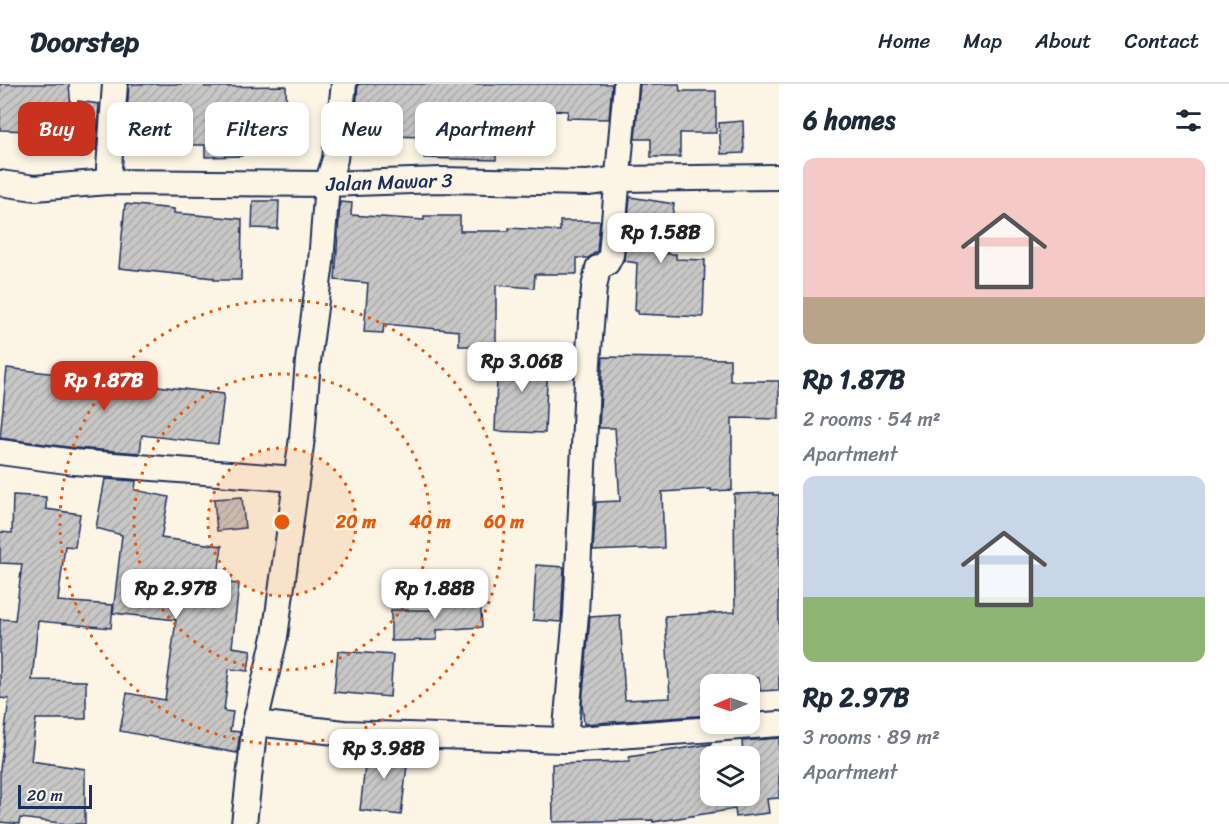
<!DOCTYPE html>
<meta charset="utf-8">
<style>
:root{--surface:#fff;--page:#f6f6f7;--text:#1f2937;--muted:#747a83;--line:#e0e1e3;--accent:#c8321e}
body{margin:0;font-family:Sriracha,sans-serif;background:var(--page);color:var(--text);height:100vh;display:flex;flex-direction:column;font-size:22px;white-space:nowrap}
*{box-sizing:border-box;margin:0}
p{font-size:20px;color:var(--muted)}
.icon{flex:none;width:33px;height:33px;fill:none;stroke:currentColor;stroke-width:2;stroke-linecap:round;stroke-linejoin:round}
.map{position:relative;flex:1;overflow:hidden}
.details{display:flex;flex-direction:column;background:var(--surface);width:450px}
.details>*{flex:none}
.hud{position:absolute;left:18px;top:18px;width:570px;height:54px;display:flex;gap:12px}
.needle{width:39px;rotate:268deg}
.controls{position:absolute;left:700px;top:590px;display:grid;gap:12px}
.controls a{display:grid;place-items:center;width:60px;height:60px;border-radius:12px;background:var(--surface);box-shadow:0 3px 9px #0003;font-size:30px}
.scale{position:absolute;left:18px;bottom:15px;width:74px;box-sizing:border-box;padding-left:6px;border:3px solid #1b2f5e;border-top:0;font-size:16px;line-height:21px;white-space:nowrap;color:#1b2f5e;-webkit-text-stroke:4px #fcf5e5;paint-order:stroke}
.price{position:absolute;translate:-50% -51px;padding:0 14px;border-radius:12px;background:#fff;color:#222;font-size:20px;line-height:39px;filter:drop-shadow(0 2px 3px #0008)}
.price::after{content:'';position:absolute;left:50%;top:36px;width:18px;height:14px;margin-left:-9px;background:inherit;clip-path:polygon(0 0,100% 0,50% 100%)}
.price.current{background:var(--accent);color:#fff}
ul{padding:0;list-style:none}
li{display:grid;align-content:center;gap:12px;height:318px;padding:0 24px}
li span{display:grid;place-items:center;height:186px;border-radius:12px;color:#555}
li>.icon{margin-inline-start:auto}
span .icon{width:108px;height:108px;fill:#fffc;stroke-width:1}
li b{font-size:26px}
h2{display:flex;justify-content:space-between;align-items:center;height:72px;padding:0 24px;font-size:26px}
.chip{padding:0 21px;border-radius:12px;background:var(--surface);box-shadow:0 3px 9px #0003;font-size:21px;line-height:54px}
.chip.current{background:var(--accent);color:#fff}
header{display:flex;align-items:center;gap:36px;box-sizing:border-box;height:84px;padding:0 30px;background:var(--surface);border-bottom:2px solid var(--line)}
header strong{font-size:28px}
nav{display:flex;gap:33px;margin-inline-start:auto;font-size:21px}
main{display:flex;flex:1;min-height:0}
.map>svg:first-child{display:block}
</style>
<header>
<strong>Doorstep</strong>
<nav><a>Home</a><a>Map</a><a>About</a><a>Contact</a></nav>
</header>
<main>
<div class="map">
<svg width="779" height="740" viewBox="0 0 779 740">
<defs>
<pattern id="building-hatch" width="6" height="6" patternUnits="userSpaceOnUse" patternTransform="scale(1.5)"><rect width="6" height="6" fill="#c8c7c6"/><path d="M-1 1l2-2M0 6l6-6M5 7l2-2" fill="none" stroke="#ababac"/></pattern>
</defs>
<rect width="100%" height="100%" fill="#fcf5e5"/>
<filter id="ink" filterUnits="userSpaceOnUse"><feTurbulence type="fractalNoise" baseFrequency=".0167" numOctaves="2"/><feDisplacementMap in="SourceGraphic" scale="12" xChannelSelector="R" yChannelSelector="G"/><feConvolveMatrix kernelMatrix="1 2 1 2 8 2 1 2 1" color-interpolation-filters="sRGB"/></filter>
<g filter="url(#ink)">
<!-- building -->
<g fill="url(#building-hatch)" stroke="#1b2f5e" stroke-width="1.5">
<path d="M 0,0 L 69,0 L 71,25 L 36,27 L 36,47 L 0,46 Z"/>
<path d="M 129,0 L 205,0 L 205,3 L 286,2 L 287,43 L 241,44 L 242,72 L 205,73 L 205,61 L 125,61 Z"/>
<path d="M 358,0 L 612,0 L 609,35 L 567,34 L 568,27 L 511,25 L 511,45 L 497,44 L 496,76 L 424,74 L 425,53 L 354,51 Z"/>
<path d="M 640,0 L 679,0 L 680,7 L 716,7 L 716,49 L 680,49 L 680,73 L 651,73 L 651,55 L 635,55 Z"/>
<path d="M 78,17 L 99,20 L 96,66 L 70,61 Z"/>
<path d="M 743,37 L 744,69 L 721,70 L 719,39 Z"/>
<path d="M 630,113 L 674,120 L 667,170 L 676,170 L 676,175 L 705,176 L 703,233 L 638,230 L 638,227 L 635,227 L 637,179 L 624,177 Z"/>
<path d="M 253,117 L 279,117 L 278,145 L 252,144 Z"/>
<path d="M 340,118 L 352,119 L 351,131 L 424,136 L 424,132 L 460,132 L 460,147 L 509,147 L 509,144 L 560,147 L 560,137 L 600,137 L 597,167 L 588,174 L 577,174 L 577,190 L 535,190 L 534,204 L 496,201 L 496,262 L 459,262 L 459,247 L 384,240 L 383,249 L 364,248 L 368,199 L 335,196 Z"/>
<path d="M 125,120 L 174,125 L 174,129 L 242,135 L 241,196 L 214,196 L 214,194 L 119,184 Z"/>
<path d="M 498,269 L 548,271 L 545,349 L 495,347 Z"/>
<path d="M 603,273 L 730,275 L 730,297 L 779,297 L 779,335 L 732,334 L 732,406 L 711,407 L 711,405 L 662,408 L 664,464 L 593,467 L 596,418 L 620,417 L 615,344 L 599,344 Z"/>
<path d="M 7,284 L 224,310 L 218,360 L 142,351 L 140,369 L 75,364 L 0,354 Z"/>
<path d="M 105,395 L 136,397 L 135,406 L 169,413 L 161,454 L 222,462 L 217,498 L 239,500 L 232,563 L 251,566 L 248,587 L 229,585 L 224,627 L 233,628 L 230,647 L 240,648 L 237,669 L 120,647 L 127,609 L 165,616 L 176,536 L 113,529 L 122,451 L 96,444 Z"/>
<path d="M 773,409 L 773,411 L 779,411 L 779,606 L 760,607 L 759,594 L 713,592 L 713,600 L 711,600 L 711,631 L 584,640 L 582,620 L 590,533 L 620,531 L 625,616 L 670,614 L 665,532 L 735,528 L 734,410 Z"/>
<path d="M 13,411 L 46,413 L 46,425 L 80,430 L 75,463 L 65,462 L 58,517 L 113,521 L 111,544 L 38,537 L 32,596 L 86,597 L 86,635 L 36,635 L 31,677 L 85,685 L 85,740 L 68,740 L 20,734 L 19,740 L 0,738 L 0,685 L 9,615 L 0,614 L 0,535 L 15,536 L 22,480 L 0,479 L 0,448 L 12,449 Z"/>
<path d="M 242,413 L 245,444 L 217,447 L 214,415 Z"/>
<path d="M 536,481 L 564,483 L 561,538 L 533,536 Z"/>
<path d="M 480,515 L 482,543 L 437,546 L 437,556 L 391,557 L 391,526 L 439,526 L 439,517 Z"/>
<path d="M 338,567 L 393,571 L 390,613 L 334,608 Z"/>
<path d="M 779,654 L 779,714 L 767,715 L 769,729 L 736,733 L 735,725 L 653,738 L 653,736 L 553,738 L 552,680 L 629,678 L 629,673 L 711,660 L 711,711 L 750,711 L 750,672 L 743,672 L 742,657 Z"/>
<path d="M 367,664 L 409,665 L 401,731 L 360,726 Z"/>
</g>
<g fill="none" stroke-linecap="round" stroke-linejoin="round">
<!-- minor casing -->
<g stroke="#1b2f5e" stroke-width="28">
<g id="minor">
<path d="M 108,98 L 115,0"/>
<path id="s1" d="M 0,99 L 35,104 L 108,98 L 327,100 L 440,96 L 588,99 L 618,95 L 779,93"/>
<path d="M 0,368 L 74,378 L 295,395"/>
<path d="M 255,639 L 344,649 L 565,656 L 779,640"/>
<path d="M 565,656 L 576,530 L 588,278 L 594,204 L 598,184 L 607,179 L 611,171 L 626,0"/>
<path d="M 244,740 L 255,639 L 275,553 L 302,354 L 308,277 L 321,178 L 327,100 L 335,75 L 344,0"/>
</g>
</g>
<!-- minor -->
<use href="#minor" stroke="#fcf5e5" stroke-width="24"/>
</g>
</g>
<!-- distance rings -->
<circle cx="282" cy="438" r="74" fill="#e8590c" fill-opacity=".12"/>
<g fill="none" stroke="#e8590c" stroke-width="3" stroke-dasharray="3 6">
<circle cx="282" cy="438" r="74"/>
<circle cx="282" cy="438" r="148"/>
<circle cx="282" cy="438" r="222"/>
</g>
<g text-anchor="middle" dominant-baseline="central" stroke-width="4.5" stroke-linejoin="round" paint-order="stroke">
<!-- street labels -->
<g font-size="20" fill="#1b2f5e" stroke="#fcf5e5">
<text stroke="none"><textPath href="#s1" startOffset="390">Jalan Mawar 3</textPath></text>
</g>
</g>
<circle cx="282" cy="438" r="9" fill="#e8590c" stroke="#fcf5e5" stroke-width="3"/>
<g font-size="18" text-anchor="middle" font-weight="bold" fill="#e8590c" stroke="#fcf5e5" stroke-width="4.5" stroke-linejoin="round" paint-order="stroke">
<text x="356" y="444">20 m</text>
<text x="430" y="444">40 m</text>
<text x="504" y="444">60 m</text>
</g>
</svg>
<div class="controls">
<a><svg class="needle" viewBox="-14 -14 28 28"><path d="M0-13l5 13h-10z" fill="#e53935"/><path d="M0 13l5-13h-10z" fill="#747a83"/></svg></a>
<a><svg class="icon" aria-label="layers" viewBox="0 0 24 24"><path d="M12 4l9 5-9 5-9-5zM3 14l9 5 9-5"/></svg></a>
</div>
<div class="scale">20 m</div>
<b class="price" style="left:661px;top:180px">Rp 1.58B</b>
<b class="price" style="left:522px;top:309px">Rp 3.06B</b>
<b class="price current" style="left:104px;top:328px">Rp 1.87B</b>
<b class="price" style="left:176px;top:536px">Rp 2.97B</b>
<b class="price" style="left:435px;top:536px">Rp 1.88B</b>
<b class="price" style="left:384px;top:696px">Rp 3.98B</b>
<div class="hud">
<a class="chip current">Buy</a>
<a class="chip">Rent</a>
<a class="chip">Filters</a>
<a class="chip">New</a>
<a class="chip">Apartment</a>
</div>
</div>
<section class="details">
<h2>6 homes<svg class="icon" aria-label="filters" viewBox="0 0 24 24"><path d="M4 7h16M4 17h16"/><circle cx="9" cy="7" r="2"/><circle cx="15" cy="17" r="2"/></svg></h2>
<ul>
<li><span style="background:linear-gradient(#f6c9c9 75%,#b9a48a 0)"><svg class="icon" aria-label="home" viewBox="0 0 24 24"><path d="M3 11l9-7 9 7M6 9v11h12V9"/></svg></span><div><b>Rp 1.87B</b><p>2 rooms · 54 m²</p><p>Apartment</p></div></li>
<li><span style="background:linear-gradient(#c9d6e8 65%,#8fb573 0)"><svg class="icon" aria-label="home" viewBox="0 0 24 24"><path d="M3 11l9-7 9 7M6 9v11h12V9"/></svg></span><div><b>Rp 2.97B</b><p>3 rooms · 89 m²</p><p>Apartment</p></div></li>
</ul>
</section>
</main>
